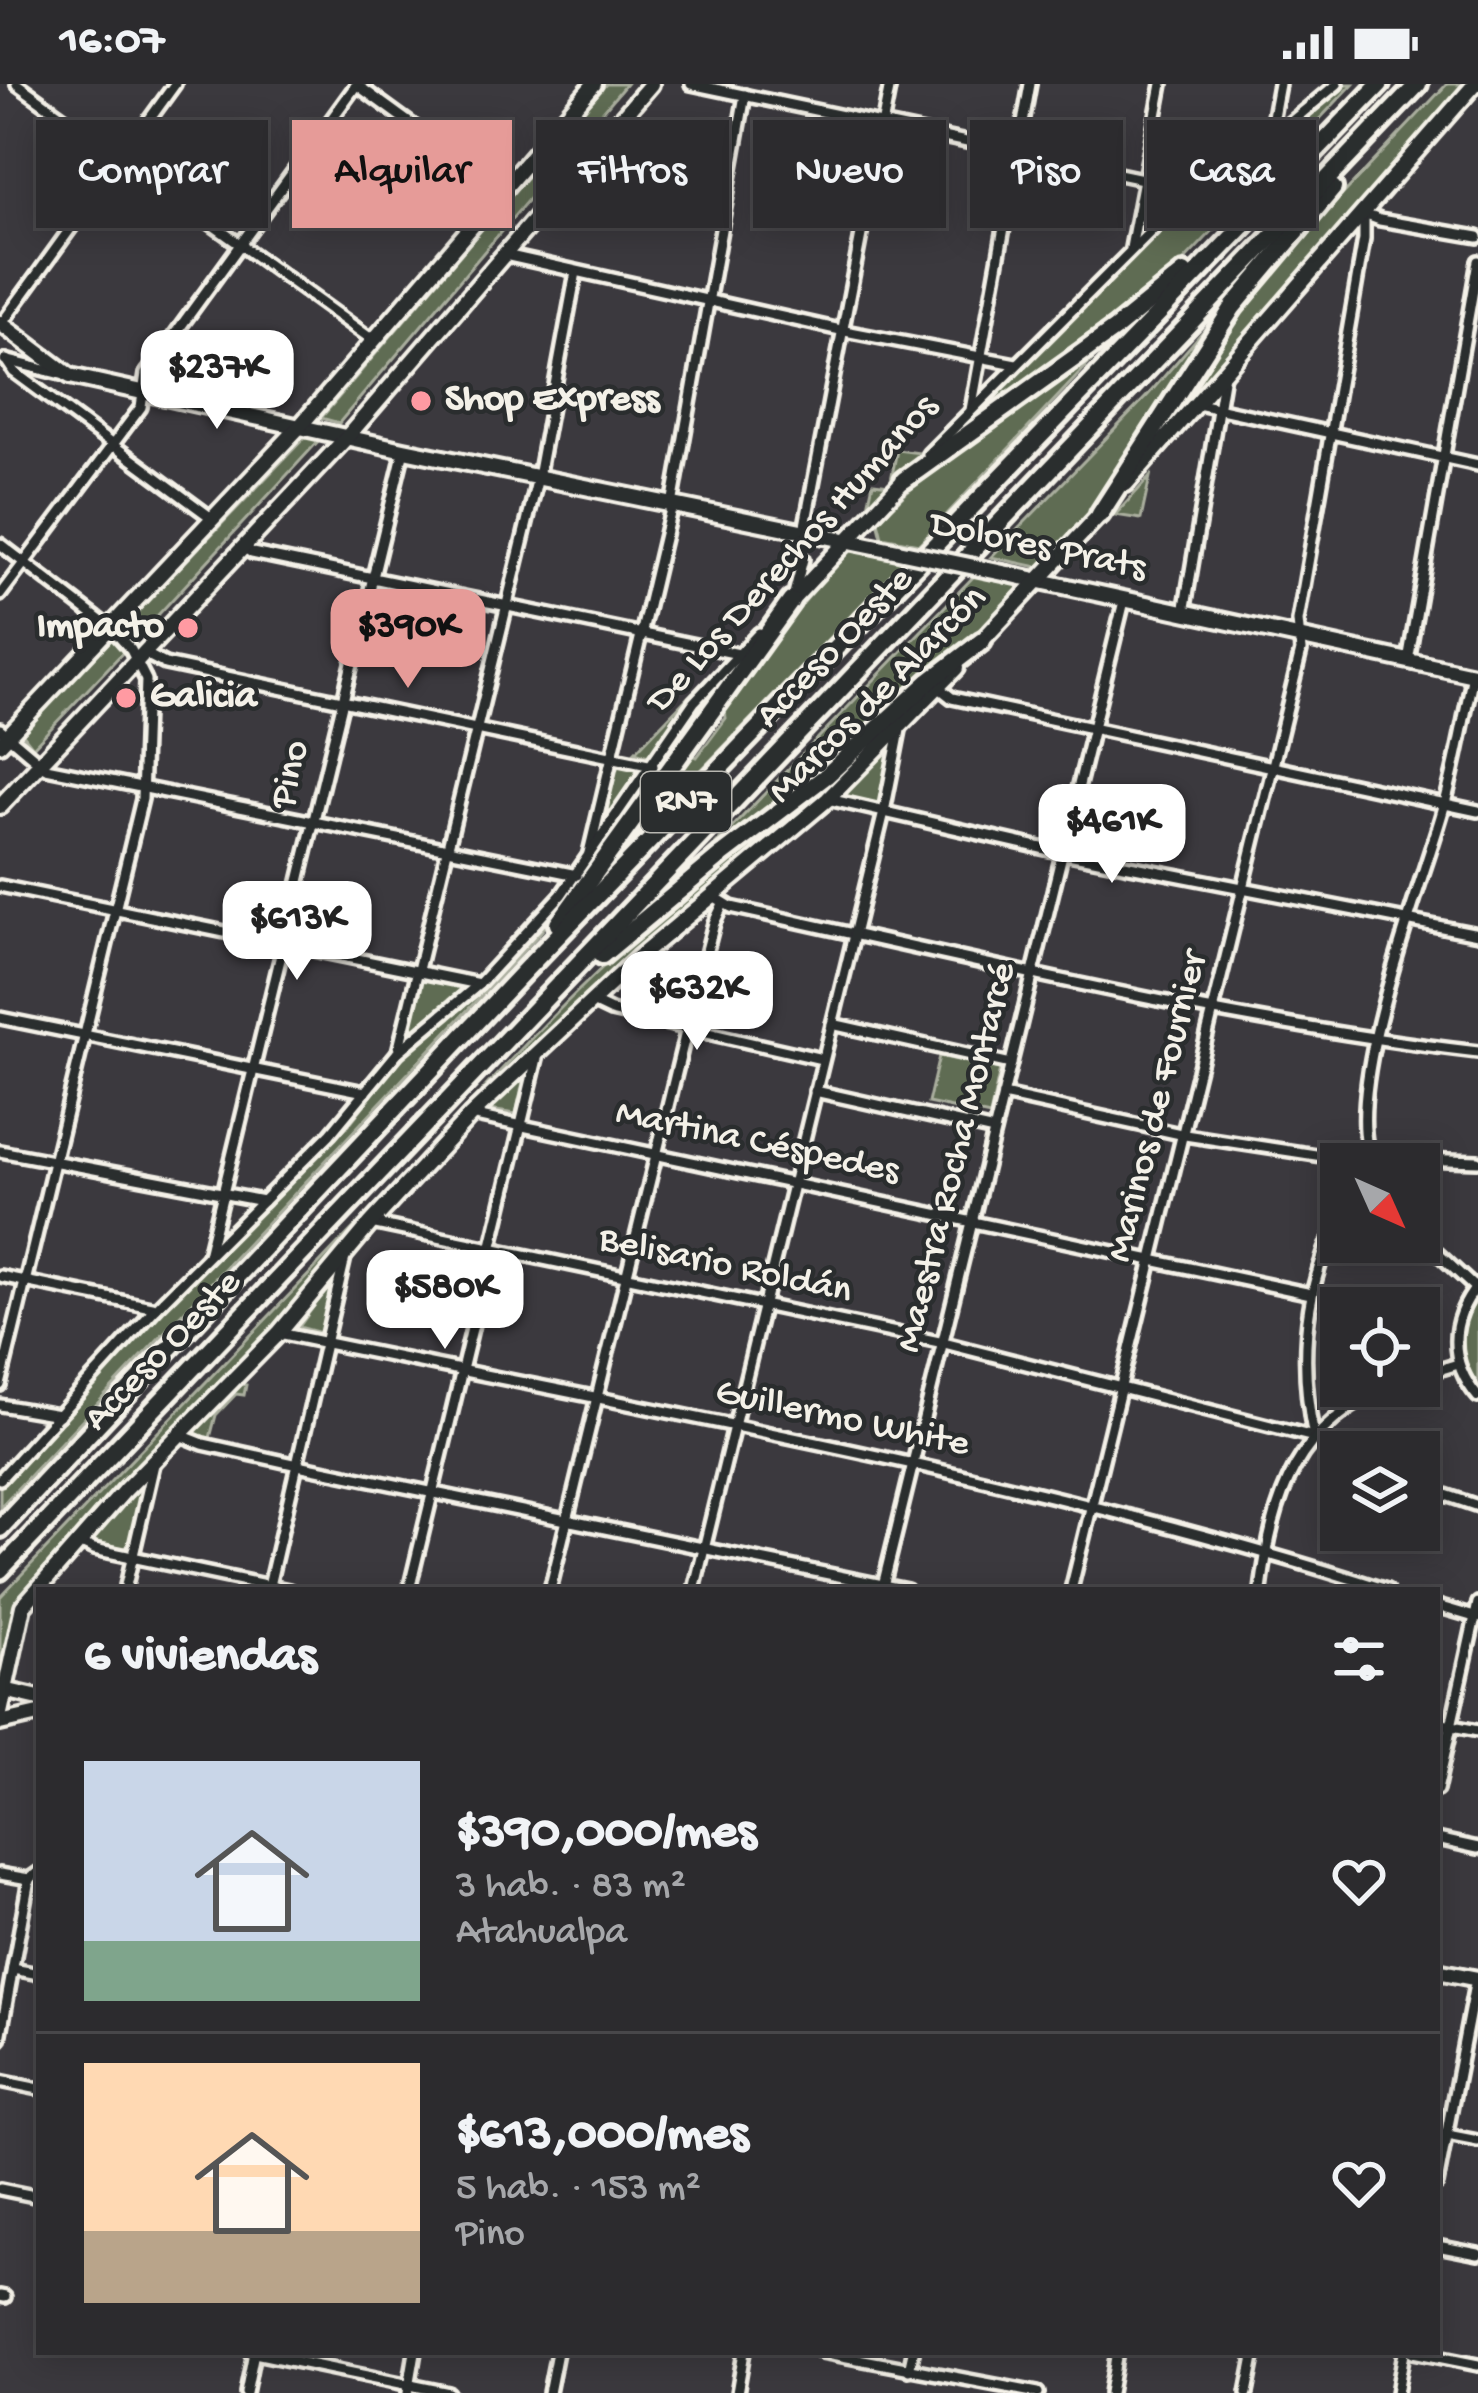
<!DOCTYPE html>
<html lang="es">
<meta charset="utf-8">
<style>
:root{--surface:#2c2b2e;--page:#343336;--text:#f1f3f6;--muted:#a6a7aa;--line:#48474a;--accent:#e69b98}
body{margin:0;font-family:"Gochi Hand",sans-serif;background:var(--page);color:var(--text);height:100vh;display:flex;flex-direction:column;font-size:45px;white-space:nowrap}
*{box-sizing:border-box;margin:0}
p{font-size:39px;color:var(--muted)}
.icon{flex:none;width:66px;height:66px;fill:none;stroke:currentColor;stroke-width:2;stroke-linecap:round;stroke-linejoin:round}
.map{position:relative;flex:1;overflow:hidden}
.panel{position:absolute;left:36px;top:1503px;width:1404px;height:768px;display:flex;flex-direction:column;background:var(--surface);border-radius:0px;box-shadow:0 6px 30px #0003,0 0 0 3px var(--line)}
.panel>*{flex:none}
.hud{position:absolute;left:36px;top:36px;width:1407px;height:108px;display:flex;gap:24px}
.needle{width:78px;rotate:135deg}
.buttons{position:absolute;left:1320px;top:1059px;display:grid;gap:24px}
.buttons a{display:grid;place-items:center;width:120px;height:120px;border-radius:0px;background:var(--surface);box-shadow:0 6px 30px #0003,0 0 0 3px var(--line);font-size:60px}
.price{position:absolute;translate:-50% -102px;padding:0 27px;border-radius:24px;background:#fff;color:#222;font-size:39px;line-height:78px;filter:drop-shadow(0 3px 6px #0008)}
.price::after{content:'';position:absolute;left:50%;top:72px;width:36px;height:27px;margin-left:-18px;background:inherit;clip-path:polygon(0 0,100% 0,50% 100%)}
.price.current{background:var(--accent);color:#111}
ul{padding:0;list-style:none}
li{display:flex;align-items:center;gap:36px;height:300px;padding:0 48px}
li+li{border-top:3px solid var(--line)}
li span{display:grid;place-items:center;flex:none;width:336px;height:240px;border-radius:0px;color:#555}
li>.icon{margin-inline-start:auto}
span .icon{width:144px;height:144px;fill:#fffc;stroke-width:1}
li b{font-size:51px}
h2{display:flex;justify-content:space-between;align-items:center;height:144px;padding:0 48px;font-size:51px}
.pill{padding:0 42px;border-radius:0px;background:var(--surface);box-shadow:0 6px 30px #0003,0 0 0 3px var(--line);font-size:42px;line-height:108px}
.pill.current{background:var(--accent);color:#111}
.status{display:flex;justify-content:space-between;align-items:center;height:84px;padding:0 60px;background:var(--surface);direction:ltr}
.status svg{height:33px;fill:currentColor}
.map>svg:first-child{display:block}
</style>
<div class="status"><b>16:07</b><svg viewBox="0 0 49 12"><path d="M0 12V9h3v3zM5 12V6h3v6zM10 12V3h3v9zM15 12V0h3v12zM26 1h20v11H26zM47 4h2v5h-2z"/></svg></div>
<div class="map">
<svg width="1478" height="2309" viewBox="0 0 1478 2309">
<rect width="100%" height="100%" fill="#3b393e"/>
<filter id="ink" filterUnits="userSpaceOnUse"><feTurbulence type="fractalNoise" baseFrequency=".00833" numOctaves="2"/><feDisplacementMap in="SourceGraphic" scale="24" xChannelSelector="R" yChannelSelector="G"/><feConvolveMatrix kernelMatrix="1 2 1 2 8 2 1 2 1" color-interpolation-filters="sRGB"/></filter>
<g filter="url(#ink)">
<!-- green -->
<g fill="#5f6c53" stroke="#aaae9e" stroke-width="3">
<path d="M 606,0 L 626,0 L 339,339 L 321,334 Z"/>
<path d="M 1347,0 L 1353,0 L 1160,202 L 944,362 L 1156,149 Z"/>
<path d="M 1447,0 L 1471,0 L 1138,381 L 1229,246 L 1315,140 Z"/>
<path d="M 1148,99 L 1190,105 L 1140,147 Z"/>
<path d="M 1230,216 C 1172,307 1120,409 1042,484 L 991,473 L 1148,311 Z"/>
<path d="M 1111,256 L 919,460 L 882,453 L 878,437 C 947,365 1029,312 1111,256 Z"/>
<path d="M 309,349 L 323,352 L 134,557 L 122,544 Z"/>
<path d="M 897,366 L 920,369 L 867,426 L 873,399 L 890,401 Z"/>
<path d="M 1150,393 L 1141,435 L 1115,431 Z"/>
<path d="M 852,465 L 905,476 L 603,787 L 688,670 L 697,673 L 726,634 L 724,620 C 764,565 805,514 852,465 Z"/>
<path d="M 976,490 L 1020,497 C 1014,532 902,616 871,643 L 867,639 L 858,644 L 810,687 L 812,691 L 693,784 Z"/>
<path d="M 113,552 L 127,564 L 33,663 L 22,649 Z"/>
<path d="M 712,609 L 714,610 L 577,805 L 539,850 L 0,1423 L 0,1401 L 192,1193 L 347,1043 L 402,972 L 523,862 L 590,782 Z"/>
<path d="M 691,610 L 692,616 L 657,668 L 648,672 L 635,668 Z"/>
<path d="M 894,660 L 880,724 L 838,713 Z"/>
<path d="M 616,681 L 640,685 L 601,745 Z"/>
<path d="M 759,757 L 766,761 L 536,959 L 438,1054 C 532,951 643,832 759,757 Z"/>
<path d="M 423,893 L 468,904 L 407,954 Z"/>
<path d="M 939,972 L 1000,985 L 990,1032 L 928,1019 Z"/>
<path d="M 525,989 L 516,1030 L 483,1025 Z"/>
<path d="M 386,1110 L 279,1240 L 118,1406 L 16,1527 L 0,1599 L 0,1513 Z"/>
<path d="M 331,1198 L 336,1198 L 321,1249 L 299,1243 Z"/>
<path d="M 1478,1214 L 1478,1300 C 1458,1275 1458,1239 1478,1214 Z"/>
<path d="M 239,1300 L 246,1301 L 244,1311 L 236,1310 L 216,1331 L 210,1354 L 194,1350 L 194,1344 Z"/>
<path d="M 146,1391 L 128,1462 L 123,1465 L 96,1459 L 94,1454 Z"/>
</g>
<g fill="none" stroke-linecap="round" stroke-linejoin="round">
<!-- street casing -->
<g stroke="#f4f1e8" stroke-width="18">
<g id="street">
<path d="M 17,0 L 374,257"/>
<path d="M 356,0 L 503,107"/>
<path d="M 691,0 L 1195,106"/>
<path d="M 1269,54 L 1279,0"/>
<path d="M 1131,164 L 1162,0"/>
<path d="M 505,171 L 845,247 L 1016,280"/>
<path d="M 0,242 L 175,0"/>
<path d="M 5,276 L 65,291"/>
<path d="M 6,276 L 14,288 L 213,435"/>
<path d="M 1198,320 L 1478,381"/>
<path d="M 971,326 L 1030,0"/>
<path d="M 928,370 L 1177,121 L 1269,56 L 1337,0"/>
<path d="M 804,447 L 890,0"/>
<path d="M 0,460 L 115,548 L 131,566 L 146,596 L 142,715 L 0,1301"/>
<path d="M 245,464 L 252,469 L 739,570"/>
<path d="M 794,510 L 803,475"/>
<path d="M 0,511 L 141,323 L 146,290 L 357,0"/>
<path d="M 1184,529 L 1224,290"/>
<path d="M 144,569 L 165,580 L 653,682"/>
<path d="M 1408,577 L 1478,177"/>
<path d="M 938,603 L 952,614 L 1478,727"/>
<path d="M 0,645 L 46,684 L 577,791"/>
<path d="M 828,715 L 1063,769 L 1478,850"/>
<path d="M 589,769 L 672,421 L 745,11"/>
<path d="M 0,802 L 479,900"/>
<path d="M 715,813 L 731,823 C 978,877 1227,939 1478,968"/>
<path d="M 590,917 L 611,927 L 822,975"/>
<path d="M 0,934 L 365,1008"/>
<path d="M 832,940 L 1011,980"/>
<path d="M 398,968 L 538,393 L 576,188"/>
<path d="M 815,1007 L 994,1047"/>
<path d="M 1003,1011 L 1185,1051 L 1355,1077 L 1369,1074"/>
<path d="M 471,1031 L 1311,1210"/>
<path d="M 0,1067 L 263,1117"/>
<path d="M 1373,1080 C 1338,1014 1422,801 1443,726 C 1456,682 1463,636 1473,591"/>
<path d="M 1376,1080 L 1419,1075 L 1478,1077"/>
<path d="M 371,1139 L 944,1259 L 1314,1353 L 1342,1368"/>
<path d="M 1419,1152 L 1475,1204"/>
<path d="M 208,1171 L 404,366"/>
<path d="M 0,1192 L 156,1224"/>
<path d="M 1478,1201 C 1449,1236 1448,1278 1478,1313"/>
<path d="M 279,1249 C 650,1327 1026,1390 1387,1506"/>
<path d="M 1419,1292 L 1458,1280"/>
<path d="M 0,1321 L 59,1331"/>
<path d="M 178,1350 L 203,1360 L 298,1381 L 907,1506"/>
<path d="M 1314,1353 C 1298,1276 1304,1201 1341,1131"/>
<path d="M 0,1395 L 156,1224 L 330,1050 L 398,968 L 479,900 L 561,811 L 694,618 L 759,549"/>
<path d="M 1419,1402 L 1478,1422"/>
<path d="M 81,1459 L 94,1465 L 289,1506"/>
<path d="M 125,1506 L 154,1380"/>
<path d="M 268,1506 L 346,1169"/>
<path d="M 409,1506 L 539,966"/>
<path d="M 550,1506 L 687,944 L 714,839 L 723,820"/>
<path d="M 694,1506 L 884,728 L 901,641"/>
<path d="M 882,1506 L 1124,517"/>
<path d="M 1071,1506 L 1301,567 L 1298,537 L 1364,155 L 1364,130 L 1380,136 L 1478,153"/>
<path d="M 1261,1506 C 1273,1411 1296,1341 1391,1302"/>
<path d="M 1437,1522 L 1478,1534"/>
<path d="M 1437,1639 L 1478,1647"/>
<path d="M 1437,1706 L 1478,1519"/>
<path d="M 1437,1755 L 1478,1764"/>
<path d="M 0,1790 L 29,1795"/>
<path d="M 13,1885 L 39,1890"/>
<path d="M 0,1955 L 29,1795 L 39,1788"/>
<path d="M 0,1997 L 39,2005"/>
<path d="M 1437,2049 L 1478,2057"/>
<path d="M 1437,2100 L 1476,1895"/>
<path d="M 0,2105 L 39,2113"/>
<path d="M 1437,2162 L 1478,2170"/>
<path d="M 0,2212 L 5,2213"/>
<path d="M 250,2268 L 449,2309"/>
<path d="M 821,2268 L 1038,2309"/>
<path d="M 1413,2268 L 1478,2281"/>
<path d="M 909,2286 L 913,2268"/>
<path d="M 246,2309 L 254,2268"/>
<path d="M 408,2309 L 415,2268"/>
<path d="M 549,2309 L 557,2268"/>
<path d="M 737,2309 L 744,2268"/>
<path d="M 1110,2309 L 1117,2268"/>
<path d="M 1247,2309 L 1255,2268"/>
<path d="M 1397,2309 L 1404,2268"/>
</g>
</g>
<!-- secondary casing -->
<g stroke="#f4f1e8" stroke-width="22">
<g id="secondary">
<path d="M 0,239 L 70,292 L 404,366 L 879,463"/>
<path d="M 1126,400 L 1475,0"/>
<path d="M 1008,490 L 1478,592"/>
<path d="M 791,517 L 904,396"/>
<path d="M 976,563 L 1104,426"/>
<path d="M 0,660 L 301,341 L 594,0"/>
<path d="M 0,722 L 347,353 L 651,0"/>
<path d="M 4,1606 L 39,1614"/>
<path d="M 0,1629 L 23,1522 L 124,1407 L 279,1249 L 371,1139 L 471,1031 L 638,874 L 828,715 L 956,584"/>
<path d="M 0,1639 L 39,1630"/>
<path d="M 1437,1887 L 1478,1895"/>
</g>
</g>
<!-- highway casing -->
<g stroke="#f4f1e8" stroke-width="26">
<g id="highway">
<path d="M 904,396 L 1115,245 L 1184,189"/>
<path d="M 1100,430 L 1233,223 L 1333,104"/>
<path d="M 558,840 L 791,517"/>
<path d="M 602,871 L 722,771 L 826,692 L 930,597 L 982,557"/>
<path d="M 0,1444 L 526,885 L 1380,0"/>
<path d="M 0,1486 L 1418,0"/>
</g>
</g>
<!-- street -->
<use href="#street" stroke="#2a2d2e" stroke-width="9"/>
<!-- secondary -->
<use href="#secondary" stroke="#2a2d2e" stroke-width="14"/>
<!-- highway -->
<use href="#highway" stroke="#2a2d2e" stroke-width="16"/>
<!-- secondary-bridge casing -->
<g stroke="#f4f1e8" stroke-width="22" stroke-linecap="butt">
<path id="secondary-bridge" d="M 879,463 L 1008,490"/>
</g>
<!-- secondary-bridge -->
<use href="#secondary-bridge" stroke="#2a2d2e" stroke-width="14"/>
</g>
</g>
<!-- markers -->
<g fill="#ff9aa2" stroke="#2a2d2e" stroke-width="4.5">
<circle cx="421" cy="317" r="12"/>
<circle cx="188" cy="544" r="12"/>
<circle cx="126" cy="614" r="12"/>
</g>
<g text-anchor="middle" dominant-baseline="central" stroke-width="9" stroke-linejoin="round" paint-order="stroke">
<!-- shield labels -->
<rect fill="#2a2d2e" stroke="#b7b6b0" stroke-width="3" x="641" y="688" width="90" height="60" rx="9"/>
<g font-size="36" font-weight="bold" fill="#f4f1e8">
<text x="686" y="718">RN7</text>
</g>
<!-- poi labels -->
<g font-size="39" font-weight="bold" fill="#f4f1e8" stroke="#2a2d2e" text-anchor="start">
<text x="445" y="317">Shop Express</text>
<text x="164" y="544" text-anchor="end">Impacto</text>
<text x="150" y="614">Galicia</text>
</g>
<!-- street labels -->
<g font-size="39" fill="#f4f1e8" stroke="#2a2d2e">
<text transform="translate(1038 464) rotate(12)">Dolores Prats</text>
<text transform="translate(794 471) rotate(-48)">De Los Derechos Humanos</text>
<text transform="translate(836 565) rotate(-46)">Acceso Oeste</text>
<text transform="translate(879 612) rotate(-45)">Marcos de Alarcón</text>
<text transform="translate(292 691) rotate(-77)">Pino</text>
<text transform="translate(1159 1023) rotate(-76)">Marinos de Fournier</text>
<text transform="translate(757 1060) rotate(12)">Martina Céspedes</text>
<text transform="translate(958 1074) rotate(-76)">Maestra Rocha Montarcé</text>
<text transform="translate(725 1183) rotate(12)">Belisario Roldán</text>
<text transform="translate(164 1268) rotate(-46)">Acceso Oeste</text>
<text transform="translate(842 1336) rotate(12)">Guillermo White</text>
</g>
</g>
</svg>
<div class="buttons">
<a><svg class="needle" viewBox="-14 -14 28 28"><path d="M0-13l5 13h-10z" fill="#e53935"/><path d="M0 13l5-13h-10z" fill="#a6a7aa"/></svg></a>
<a><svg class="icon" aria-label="locate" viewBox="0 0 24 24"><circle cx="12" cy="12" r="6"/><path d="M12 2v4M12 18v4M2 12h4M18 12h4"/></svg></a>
<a><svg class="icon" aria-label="layers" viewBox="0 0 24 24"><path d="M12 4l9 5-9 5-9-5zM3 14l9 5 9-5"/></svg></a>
</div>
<b class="price" style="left:217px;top:348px">$237K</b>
<b class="price current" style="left:408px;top:607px">$390K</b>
<b class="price" style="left:1112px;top:802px">$461K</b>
<b class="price" style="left:297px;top:899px">$613K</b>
<b class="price" style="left:697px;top:969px">$632K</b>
<b class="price" style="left:445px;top:1268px">$580K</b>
<div class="hud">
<a class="pill">Comprar</a>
<a class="pill current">Alquilar</a>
<a class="pill">Filtros</a>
<a class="pill">Nuevo</a>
<a class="pill">Piso</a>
<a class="pill">Casa</a>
</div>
<section class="panel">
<h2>6 viviendas<svg class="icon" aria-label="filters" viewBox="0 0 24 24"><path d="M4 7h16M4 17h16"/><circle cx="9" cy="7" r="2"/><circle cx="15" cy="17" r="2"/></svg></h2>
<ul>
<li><span style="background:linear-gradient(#c9d6e8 75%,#7fa58c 0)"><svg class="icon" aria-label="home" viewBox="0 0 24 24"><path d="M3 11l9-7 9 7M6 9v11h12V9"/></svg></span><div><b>$390,000/mes</b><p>3 hab. · 83 m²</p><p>Atahualpa</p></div><svg class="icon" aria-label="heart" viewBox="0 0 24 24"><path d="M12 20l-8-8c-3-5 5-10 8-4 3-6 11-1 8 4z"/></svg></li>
<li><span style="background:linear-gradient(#ffd9b3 70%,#b9a48a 0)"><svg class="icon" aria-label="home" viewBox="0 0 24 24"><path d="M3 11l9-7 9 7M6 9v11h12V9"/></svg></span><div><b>$613,000/mes</b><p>5 hab. · 153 m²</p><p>Pino</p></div><svg class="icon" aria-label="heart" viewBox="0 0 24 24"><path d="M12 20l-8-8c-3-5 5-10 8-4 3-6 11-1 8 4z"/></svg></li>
</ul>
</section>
</div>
